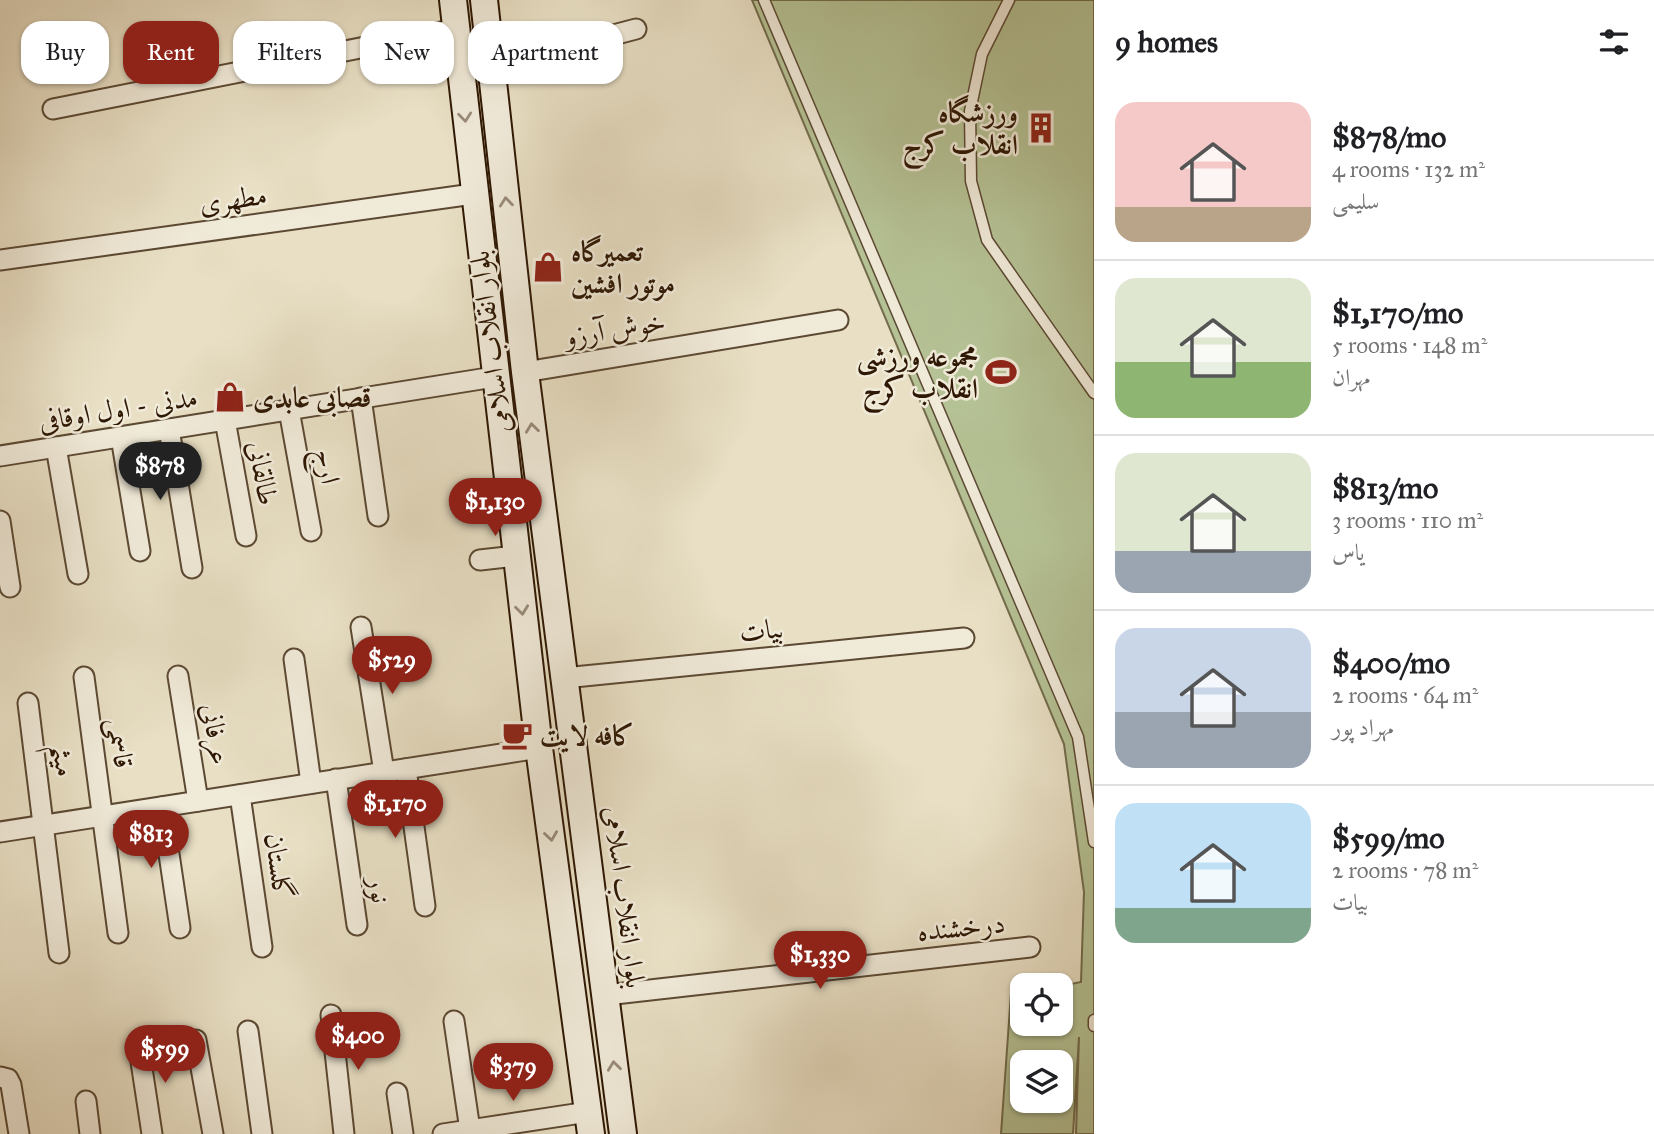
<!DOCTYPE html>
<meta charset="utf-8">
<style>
:root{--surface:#fff;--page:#f6f6f6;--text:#202124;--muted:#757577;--line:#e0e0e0;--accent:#8f2418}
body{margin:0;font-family:"IM FELL Great Primer",Amiri,serif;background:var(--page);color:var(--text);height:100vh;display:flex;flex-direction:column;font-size:26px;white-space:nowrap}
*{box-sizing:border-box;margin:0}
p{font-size:23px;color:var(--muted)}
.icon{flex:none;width:38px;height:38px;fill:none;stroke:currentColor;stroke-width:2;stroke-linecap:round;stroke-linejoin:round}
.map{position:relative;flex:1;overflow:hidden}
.sheet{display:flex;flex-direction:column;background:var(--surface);width:560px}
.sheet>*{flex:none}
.guide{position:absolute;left:21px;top:21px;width:665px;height:63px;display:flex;gap:14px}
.tools{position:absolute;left:1010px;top:973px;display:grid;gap:14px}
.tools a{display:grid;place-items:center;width:63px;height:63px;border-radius:14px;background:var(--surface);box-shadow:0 2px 5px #0004;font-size:35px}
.price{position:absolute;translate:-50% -60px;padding:0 16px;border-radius:24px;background:var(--accent);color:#fff;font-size:23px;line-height:46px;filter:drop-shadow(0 2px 4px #0008)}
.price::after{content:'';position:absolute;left:50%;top:42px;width:21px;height:16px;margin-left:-10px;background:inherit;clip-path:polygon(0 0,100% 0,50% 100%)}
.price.selected{background:#222;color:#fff}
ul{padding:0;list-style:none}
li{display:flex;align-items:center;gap:21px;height:175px;padding:0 21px}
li+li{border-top:2px solid var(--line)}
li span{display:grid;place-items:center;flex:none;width:196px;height:140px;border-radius:21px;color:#555}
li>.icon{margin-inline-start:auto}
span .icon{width:84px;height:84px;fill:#fffc;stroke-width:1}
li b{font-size:30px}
h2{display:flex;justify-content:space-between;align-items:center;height:84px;padding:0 21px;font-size:30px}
.tag{padding:0 24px;border-radius:21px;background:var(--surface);box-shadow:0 2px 5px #0004;font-size:24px;line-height:63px}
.tag.selected{background:var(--accent);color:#fff}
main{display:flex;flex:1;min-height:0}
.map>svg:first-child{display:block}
</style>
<main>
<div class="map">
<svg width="1094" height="1134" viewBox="0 0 1094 1134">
<rect width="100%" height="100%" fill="#e8dfc4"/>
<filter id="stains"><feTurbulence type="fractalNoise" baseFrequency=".00286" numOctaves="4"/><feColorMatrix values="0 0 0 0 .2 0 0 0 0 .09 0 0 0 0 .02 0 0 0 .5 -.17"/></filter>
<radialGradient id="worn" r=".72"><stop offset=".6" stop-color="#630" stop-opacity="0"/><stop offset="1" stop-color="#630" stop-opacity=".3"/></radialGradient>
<!-- green -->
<path fill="#b5c295" stroke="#726c4c" stroke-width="2" fill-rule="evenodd" d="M 752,0 L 1094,0 L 1094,1134 L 1076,1134 L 1079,1037 L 1073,1134 L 1001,1134 L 1011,993 L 1022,992 L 1022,1024 L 1060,1024 L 1061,986 L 1081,982 L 1084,892 L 1064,744 ZM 1022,1062 L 1060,1062 L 1060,1101 L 1022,1101 Z"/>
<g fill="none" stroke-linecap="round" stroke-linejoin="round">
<!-- lane casing -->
<g stroke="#5c4933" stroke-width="13">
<g id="lane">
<path d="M 764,0 L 1078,737 L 1094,842"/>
<path d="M 1009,0 L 982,54 L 970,111 L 971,181 L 987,240 L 1094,393"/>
<path d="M 1094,1020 L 1094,1026"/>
</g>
</g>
<!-- street casing -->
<g stroke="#5c4933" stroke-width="23">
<g id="street">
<path d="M 492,67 L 636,29"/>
<path d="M 53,109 L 456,29"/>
<path d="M 0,260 L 473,194"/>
<path d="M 525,372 L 838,320"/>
<path d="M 361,398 L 378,516"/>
<path d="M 289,410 L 311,531"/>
<path d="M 225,420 L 246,536"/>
<path d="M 169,429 L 192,568"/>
<path d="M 121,437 L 140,551"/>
<path d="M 56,447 L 78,574"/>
<path d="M 0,456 L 494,377"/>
<path d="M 0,521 L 10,587"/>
<path d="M 480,560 L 516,556"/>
<path d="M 361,627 L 384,772"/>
<path d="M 294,659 L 311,783"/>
<path d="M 178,676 L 198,801"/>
<path d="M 84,677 L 118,933"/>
<path d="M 564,678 L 964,638"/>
<path d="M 28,703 L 59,953"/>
<path d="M 406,769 L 425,906"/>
<path d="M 336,779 L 357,925"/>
<path d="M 240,795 L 262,947"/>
<path d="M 162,807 L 180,928"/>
<path d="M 0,832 L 539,748"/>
<path d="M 606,995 L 1030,947"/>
<path d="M 331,1015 L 344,1134"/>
<path d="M 454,1021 L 470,1130"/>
<path d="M 248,1031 L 262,1134"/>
<path d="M 196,1040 L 213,1134"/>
<path d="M 138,1042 L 152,1134"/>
<path d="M 0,1077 L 8,1079 L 11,1085 L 19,1134"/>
<path d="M 397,1093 L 403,1134"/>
<path d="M 86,1101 L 90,1134"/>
<path d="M 443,1134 L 588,1112"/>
</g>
</g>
<!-- secondary casing -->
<g stroke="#2e1703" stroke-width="30">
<g id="secondary">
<path d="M 453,0 L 539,748 L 591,1134"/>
<path d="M 484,0 L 525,372 L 623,1134"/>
</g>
</g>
<!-- lane -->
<use href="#lane" stroke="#f0ead9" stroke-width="10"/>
<!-- street -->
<use href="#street" stroke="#f0ead9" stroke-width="19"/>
<!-- secondary -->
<use href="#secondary" stroke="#f0ead9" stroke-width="26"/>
</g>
<!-- one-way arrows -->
<defs><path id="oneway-chevron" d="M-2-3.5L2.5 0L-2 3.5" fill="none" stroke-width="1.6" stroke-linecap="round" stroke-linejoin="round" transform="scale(1.75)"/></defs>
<g stroke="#998b79">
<use href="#oneway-chevron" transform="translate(465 117) rotate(84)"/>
<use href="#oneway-chevron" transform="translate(506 202) rotate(-96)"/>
<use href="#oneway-chevron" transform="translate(532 428) rotate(-97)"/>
<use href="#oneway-chevron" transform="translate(522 610) rotate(83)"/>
<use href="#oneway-chevron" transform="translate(551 836) rotate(82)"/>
<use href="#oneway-chevron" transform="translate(614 1066) rotate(-97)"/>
</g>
<!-- icons -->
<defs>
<g id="building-bare" transform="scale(2.415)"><path d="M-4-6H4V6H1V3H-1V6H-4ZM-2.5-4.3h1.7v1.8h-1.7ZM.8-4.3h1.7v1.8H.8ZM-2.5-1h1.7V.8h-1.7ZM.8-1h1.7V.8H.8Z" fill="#8f2418" stroke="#f0ead9" stroke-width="2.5" paint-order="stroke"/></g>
<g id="shop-bare" transform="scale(2.415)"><path d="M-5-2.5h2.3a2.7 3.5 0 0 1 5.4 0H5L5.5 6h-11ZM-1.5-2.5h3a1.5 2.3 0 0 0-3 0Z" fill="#8f2418" stroke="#f0ead9" stroke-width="2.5" paint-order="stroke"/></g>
<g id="stadium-bare" transform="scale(2.415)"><path d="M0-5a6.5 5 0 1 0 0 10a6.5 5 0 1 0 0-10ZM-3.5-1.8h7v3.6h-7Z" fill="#8f2418" stroke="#f0ead9" stroke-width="2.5" paint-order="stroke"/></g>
<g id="cafe-bare" transform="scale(2.415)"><path d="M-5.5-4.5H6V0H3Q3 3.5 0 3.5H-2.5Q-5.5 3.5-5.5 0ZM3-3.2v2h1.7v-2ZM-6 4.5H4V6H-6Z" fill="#8f2418" stroke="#f0ead9" stroke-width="2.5" paint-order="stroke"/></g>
</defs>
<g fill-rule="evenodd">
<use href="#building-bare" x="1041" y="128"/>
<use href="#shop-bare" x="548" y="267"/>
<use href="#stadium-bare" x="1001" y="372"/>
<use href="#shop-bare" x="230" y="397"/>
<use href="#cafe-bare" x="517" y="735"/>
</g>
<g text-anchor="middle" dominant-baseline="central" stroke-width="5" stroke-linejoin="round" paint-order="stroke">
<!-- poi labels -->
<g font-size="28" font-weight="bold" fill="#2e1703" stroke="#f0ead9" text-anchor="start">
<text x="1018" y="112" text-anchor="end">ورزشگاه<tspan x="1018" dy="32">انقلاب کرج</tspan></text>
<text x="571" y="251">تعمیرگاه<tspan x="571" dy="32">موتور افشین</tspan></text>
<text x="978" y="356" text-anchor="end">مجموعه ورزشی<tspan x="978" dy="32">انقلاب کرج</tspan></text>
<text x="253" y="397">قصابی عابدی</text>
<text x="540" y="735">کافه لایت</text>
</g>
<!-- street labels -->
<g font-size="28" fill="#2e1703" stroke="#f0ead9">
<text transform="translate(233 199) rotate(-8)">مطهری</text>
<text transform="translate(615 329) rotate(-9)">خوش آرزو</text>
<text transform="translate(490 342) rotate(-97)">بلوار انقلاب اسلامی</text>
<text transform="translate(118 409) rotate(-9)">مدنی - اول اوقافی</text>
<text transform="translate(328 466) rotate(80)">ارج</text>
<text transform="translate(263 473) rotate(80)">طالقانی</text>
<text transform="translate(761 630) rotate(-6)">بیات</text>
<text transform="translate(216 734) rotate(81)">عرفانی</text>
<text transform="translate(121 743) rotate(83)">قاسمی</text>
<text transform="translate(64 760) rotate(82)">میثم</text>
<text transform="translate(279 866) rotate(82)">گلستان</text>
<text transform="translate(380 890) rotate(82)">نور</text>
<text transform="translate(625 897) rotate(83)">بلوار انقلاب اسلامی</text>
<text transform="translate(961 927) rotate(-6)">درخشنده</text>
</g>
</g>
<rect width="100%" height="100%" filter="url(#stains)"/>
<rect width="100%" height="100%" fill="url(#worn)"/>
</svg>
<div class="tools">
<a><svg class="icon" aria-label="locate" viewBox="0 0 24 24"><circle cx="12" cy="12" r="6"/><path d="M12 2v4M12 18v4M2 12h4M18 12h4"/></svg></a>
<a><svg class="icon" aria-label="layers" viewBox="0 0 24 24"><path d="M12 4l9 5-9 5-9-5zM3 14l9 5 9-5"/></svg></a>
</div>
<b class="price selected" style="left:160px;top:502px">$878</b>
<b class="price" style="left:495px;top:538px">$1,130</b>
<b class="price" style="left:392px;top:696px">$529</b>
<b class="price" style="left:395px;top:840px">$1,170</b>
<b class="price" style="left:151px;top:870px">$813</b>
<b class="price" style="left:820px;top:991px">$1,330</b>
<b class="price" style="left:358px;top:1072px">$400</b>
<b class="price" style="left:165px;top:1085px">$599</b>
<b class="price" style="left:513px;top:1103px">$379</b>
<div class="guide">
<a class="tag">Buy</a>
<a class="tag selected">Rent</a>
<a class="tag">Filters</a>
<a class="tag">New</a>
<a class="tag">Apartment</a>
</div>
</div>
<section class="sheet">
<h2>9 homes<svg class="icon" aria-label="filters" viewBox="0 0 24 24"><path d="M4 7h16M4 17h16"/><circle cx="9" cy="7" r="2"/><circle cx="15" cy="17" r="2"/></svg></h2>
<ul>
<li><span style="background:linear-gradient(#f6c9c9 75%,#b9a48a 0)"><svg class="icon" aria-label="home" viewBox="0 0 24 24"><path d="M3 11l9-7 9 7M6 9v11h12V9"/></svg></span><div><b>$878/mo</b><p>4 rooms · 132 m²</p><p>سلیمی</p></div></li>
<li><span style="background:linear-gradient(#dfe7d0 60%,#8fb573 0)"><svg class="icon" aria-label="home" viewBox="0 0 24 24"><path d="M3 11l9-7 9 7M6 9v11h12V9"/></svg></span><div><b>$1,170/mo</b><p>5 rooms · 148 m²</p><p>مهران</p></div></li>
<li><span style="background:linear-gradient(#dfe7d0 70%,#9aa5b1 0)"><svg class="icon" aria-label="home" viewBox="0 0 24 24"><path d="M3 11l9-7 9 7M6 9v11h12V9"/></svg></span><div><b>$813/mo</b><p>3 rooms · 110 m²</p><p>یاس</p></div></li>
<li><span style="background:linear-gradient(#c9d6e8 60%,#9aa5b1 0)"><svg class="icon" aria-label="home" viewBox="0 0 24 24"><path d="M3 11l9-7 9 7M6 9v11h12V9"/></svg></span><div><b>$400/mo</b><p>2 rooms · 64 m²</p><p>مهراد پور</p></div></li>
<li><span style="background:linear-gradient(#bfe0f5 75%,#7fa58c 0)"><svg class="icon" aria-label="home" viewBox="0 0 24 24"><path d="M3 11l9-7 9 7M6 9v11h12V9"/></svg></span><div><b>$599/mo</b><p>2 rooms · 78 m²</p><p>بیات</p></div></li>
</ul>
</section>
</main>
